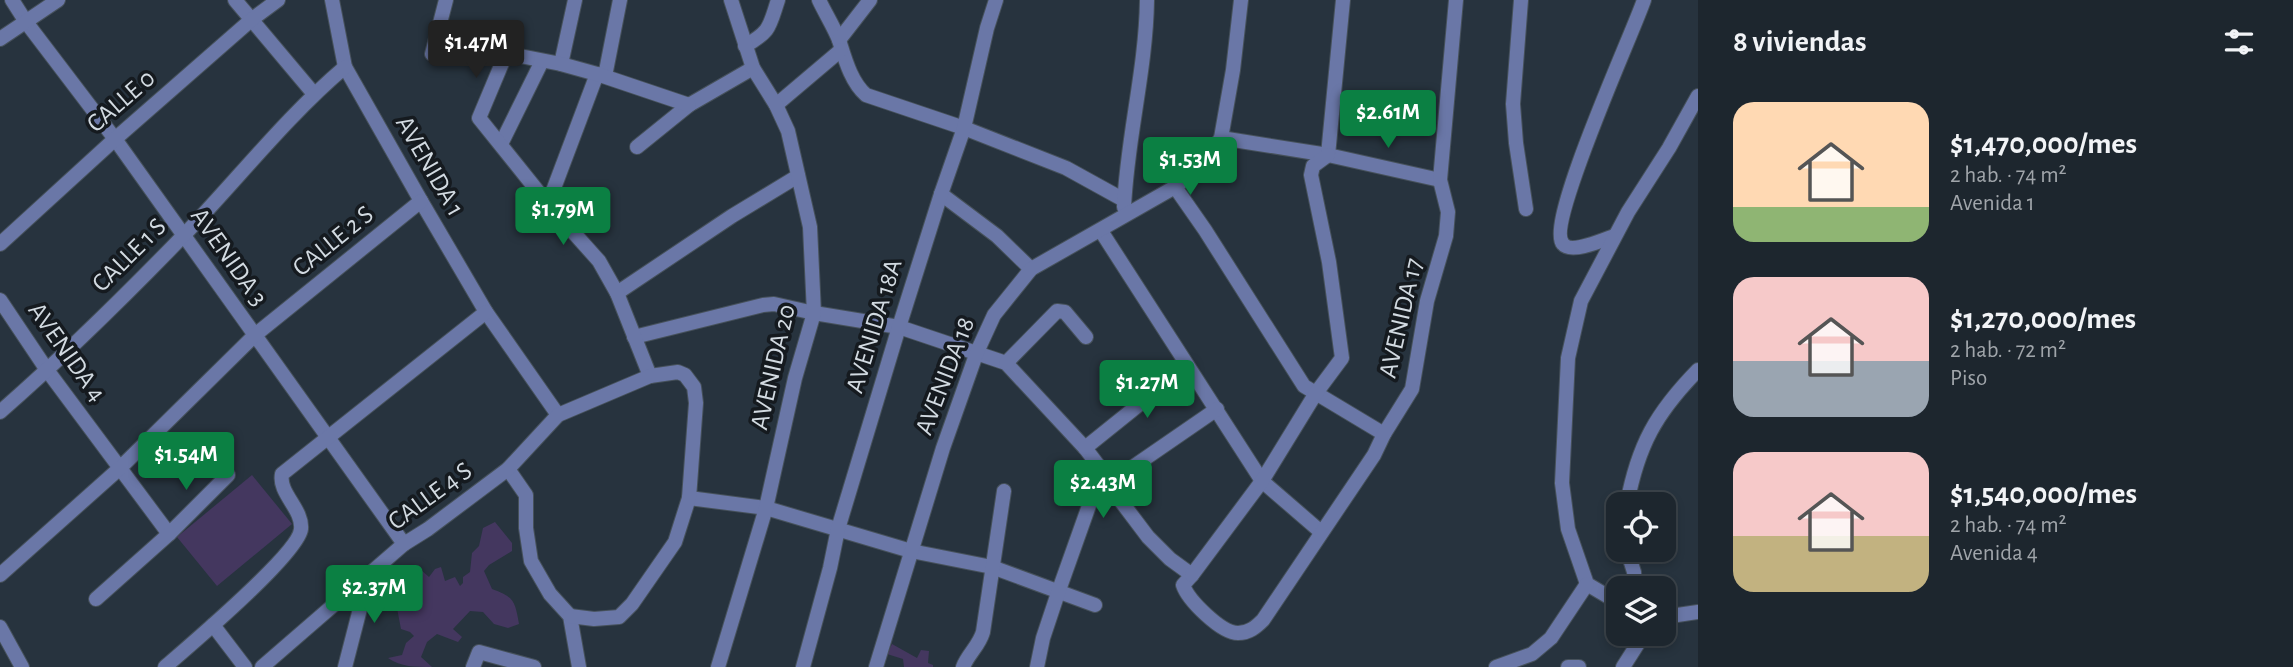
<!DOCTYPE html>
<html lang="es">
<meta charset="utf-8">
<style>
:root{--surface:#1d262e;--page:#252e36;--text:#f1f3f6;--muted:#a0a5aa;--line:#3b434a;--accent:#0b8043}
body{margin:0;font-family:"Alegreya Sans",sans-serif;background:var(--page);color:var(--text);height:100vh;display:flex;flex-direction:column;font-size:26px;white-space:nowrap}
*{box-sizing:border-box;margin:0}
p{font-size:23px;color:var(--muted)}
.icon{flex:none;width:38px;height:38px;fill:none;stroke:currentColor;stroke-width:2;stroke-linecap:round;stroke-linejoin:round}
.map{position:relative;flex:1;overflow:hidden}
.sheet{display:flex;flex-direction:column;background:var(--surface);width:595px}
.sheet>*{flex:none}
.controls{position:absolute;left:1606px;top:492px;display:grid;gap:14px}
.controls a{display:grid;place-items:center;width:70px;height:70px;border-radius:14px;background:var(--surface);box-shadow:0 4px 10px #0003,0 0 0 2px var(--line);font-size:35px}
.price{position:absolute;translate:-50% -60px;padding:0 16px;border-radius:7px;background:var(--accent);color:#fff;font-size:23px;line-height:46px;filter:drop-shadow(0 2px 4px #0008)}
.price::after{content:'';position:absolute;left:50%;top:42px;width:21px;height:16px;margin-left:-10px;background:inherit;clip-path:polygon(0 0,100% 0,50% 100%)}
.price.selected{background:#222;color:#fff}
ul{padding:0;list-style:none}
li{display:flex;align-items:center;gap:21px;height:175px;padding:0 35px}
li span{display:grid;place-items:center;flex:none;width:196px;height:140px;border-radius:21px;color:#555}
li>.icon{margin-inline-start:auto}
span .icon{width:84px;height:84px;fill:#fffc;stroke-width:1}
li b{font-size:30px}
h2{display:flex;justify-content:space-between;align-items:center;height:84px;padding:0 35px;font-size:30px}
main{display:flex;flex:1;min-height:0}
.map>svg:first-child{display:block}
</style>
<main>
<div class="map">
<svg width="1698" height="667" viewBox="0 0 1698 667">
<rect width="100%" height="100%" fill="#27333e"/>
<!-- green -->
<g fill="#44375f">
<path d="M 252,475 L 292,524 L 217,586 L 177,537 Z"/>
<path d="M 495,522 L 512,543 L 512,551 L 489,565 L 484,571 L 492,589 C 514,597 515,601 519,624 L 508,628 L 494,624 L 483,612 L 470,611 L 453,629 L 462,637 L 458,642 L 437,634 L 427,642 L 421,657 L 432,667 C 415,667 401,667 388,658 L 402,655 L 406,643 L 414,636 L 410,632 L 401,629 L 396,603 L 412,586 L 412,576 L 421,570 L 429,577 L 435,569 L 441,567 L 445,581 L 455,577 L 460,586 L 463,583 L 463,577 L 470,572 L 472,553 L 479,546 L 483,528 Z"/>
<path d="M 892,644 L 917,658 L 921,650 L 929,651 L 928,663 L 933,665 L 933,667 L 904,667 L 903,659 L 887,654 Z"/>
</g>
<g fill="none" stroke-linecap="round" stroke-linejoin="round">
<!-- minor casing -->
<g stroke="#46515b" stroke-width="16">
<g id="minor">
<path d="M 12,0 L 26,22 L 115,139 L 404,544"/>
<path d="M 235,0 L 314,94"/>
<path d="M 332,0 L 345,67 L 421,201 L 486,312 L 558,415"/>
<path d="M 819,0 C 825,13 834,27 839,40 C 845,59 851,82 866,95 L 964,128 L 1066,168 L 1124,200"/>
<path d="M 1521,0 L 1513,104 L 1516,143 L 1526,209"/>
<path d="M 0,39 L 58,0"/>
<path d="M 839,40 L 870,0"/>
<path d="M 745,46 C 771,31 769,27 778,0"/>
<path d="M 432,54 L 446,0"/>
<path d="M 561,64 L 575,0"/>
<path d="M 605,76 L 620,0"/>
<path d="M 776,105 L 841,50"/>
<path d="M 1221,138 L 1328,155 L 1440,180"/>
<path d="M 501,144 L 542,61"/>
<path d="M 637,147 L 689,105 L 753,68"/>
<path d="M 1328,155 L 1343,0"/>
<path d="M 1175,187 L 1205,230 L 1304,386 L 1384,434"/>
<path d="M 941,194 L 997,236 L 1031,269"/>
<path d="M 548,204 L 597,74"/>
<path d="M 1124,207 C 1127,138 1146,70 1147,0"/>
<path d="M 1101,231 L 1262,481 L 1321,532"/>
<path d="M 1614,236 C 1603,240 1571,254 1563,244 C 1545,224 1633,33 1644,0"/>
<path d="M 0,244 L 115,139 L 251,20 L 278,0"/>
<path d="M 617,293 L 732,216 L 798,176"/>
<path d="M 0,300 L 47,370 L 169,534"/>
<path d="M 634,337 L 763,305 L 774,304 L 814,313 L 899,327 L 1006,363 L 1085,448 L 1111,482 L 1114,492 L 1148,537 L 1170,559 L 1192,575 L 1183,585 C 1188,600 1221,633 1238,633 C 1249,633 1256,627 1263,620 L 1374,455 L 1384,434 L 1412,389 L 1427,301 L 1446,236 L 1448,212 L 1440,180 L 1456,0"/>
<path d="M 1006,363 L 1057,311 L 1065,312 L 1086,337"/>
<path d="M 650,376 L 617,293 L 599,261 L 548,204 L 479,118 L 505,56 L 510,54 L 561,64 L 597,74 L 689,105"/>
<path d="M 0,412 C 64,356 125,296 184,235 C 238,179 286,117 345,67"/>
<path d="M 1085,448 L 1187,366"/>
<path d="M 508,469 L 526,495 L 526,528 L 531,561 L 550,594 L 570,616 L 579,667"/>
<path d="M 689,498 L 766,508 L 911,551 L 992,567 L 1095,605"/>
<path d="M 1627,504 C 1638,445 1656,413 1698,370"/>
<path d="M 1627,550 L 1634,572 L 1635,588"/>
<path d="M 0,575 L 120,468 L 255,335 L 421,201"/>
<path d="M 1192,575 L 1262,481 L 1316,393 L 1342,358 L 1329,262 L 1311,175 L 1313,166 L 1328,155"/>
<path d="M 96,599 L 169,534 L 228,475"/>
<path d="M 1619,603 L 1587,584 L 1568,529 L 1562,483 L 1568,358 L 1581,301 L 1628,212 L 1669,148 L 1698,96"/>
<path d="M 1664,617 L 1698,612"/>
<path d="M 213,625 L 245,667"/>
<path d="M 0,627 L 22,667"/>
<path d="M 165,667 C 188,647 299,553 301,529 C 303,509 278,493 282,474 L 486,312"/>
<path d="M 262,667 L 404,544 L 428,529 L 508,469 L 558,415 L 650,376 L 678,372 L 685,375 L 694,387 L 696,403 L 689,498 L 675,542 L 632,604 L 619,617 L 594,619 L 570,616"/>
<path d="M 345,667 L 369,574"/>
<path d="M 473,667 L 479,652 L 534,667"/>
<path d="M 718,667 L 766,508 L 795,378 L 814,313 L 810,227 L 788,131 L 776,105 L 753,68 L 731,0"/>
<path d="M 803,667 L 830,568 L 838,529 L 899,327 L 941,194 L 964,128 L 987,28 L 996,0"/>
<path d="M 876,667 L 943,448 L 977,352 L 994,315 L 1031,269 L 1175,187 L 1203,164 L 1221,138 L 1233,70 L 1241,0"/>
<path d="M 963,667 C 968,654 979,646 983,632 L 1004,491"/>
<path d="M 1037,667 L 1043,638 L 1059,590 L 1091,500 L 1111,482 L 1217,409"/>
<path d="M 1496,667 L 1532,654 L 1551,638 L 1587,584"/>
<path d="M 1568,667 L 1579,667"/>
<path d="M 1623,667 L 1644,634"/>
</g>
</g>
<!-- minor -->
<use href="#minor" stroke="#6a77a7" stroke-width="14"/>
</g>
<g text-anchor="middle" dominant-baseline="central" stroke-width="7" stroke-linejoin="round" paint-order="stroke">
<!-- street labels -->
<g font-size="26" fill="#d2dae1" stroke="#151a1f">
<text transform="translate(121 101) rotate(-41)">CALLE 0</text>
<text transform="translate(430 166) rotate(60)">AVENIDA 1</text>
<text transform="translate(333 241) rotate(-39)">CALLE 2 S</text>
<text transform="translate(129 255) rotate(-45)">CALLE 1 S</text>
<text transform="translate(229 257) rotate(55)">AVENIDA 3</text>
<text transform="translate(1401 318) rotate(-77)">AVENIDA 17</text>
<text transform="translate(874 326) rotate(-73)">AVENIDA 18A</text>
<text transform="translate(67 352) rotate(55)">AVENIDA 4</text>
<text transform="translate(773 367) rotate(-77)">AVENIDA 20</text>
<text transform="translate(945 376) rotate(-69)">AVENIDA 18</text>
<text transform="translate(430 496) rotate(-36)">CALLE 4 S</text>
</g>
</g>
</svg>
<div class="controls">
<a><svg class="icon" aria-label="locate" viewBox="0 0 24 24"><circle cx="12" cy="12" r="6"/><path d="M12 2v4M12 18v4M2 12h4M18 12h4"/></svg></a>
<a><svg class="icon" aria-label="layers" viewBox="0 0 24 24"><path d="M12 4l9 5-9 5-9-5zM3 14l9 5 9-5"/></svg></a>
</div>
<b class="price selected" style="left:476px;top:80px">$1.47M</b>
<b class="price" style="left:1388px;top:150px">$2.61M</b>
<b class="price" style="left:1190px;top:197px">$1.53M</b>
<b class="price" style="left:563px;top:247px">$1.79M</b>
<b class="price" style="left:1147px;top:420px">$1.27M</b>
<b class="price" style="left:186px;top:492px">$1.54M</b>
<b class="price" style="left:1103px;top:520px">$2.43M</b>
<b class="price" style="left:374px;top:625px">$2.37M</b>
</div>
<section class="sheet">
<h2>8 viviendas<svg class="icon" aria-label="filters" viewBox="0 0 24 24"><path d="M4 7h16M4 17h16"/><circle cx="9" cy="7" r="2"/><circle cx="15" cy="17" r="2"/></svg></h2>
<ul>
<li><span style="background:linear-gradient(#ffd9b3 75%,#8fb573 0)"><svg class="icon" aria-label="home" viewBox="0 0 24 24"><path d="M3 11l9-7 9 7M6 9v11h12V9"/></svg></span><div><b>$1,470,000/mes</b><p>2 hab. · 74 m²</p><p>Avenida 1</p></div></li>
<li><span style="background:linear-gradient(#f6c9c9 60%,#9aa5b1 0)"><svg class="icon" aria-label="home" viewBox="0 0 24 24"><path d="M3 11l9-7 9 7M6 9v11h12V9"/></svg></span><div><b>$1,270,000/mes</b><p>2 hab. · 72 m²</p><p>Piso</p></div></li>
<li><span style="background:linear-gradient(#f6c9c9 60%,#c2b280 0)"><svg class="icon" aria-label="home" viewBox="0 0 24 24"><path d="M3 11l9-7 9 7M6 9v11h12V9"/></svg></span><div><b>$1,540,000/mes</b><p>2 hab. · 74 m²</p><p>Avenida 4</p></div></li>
</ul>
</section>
</main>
